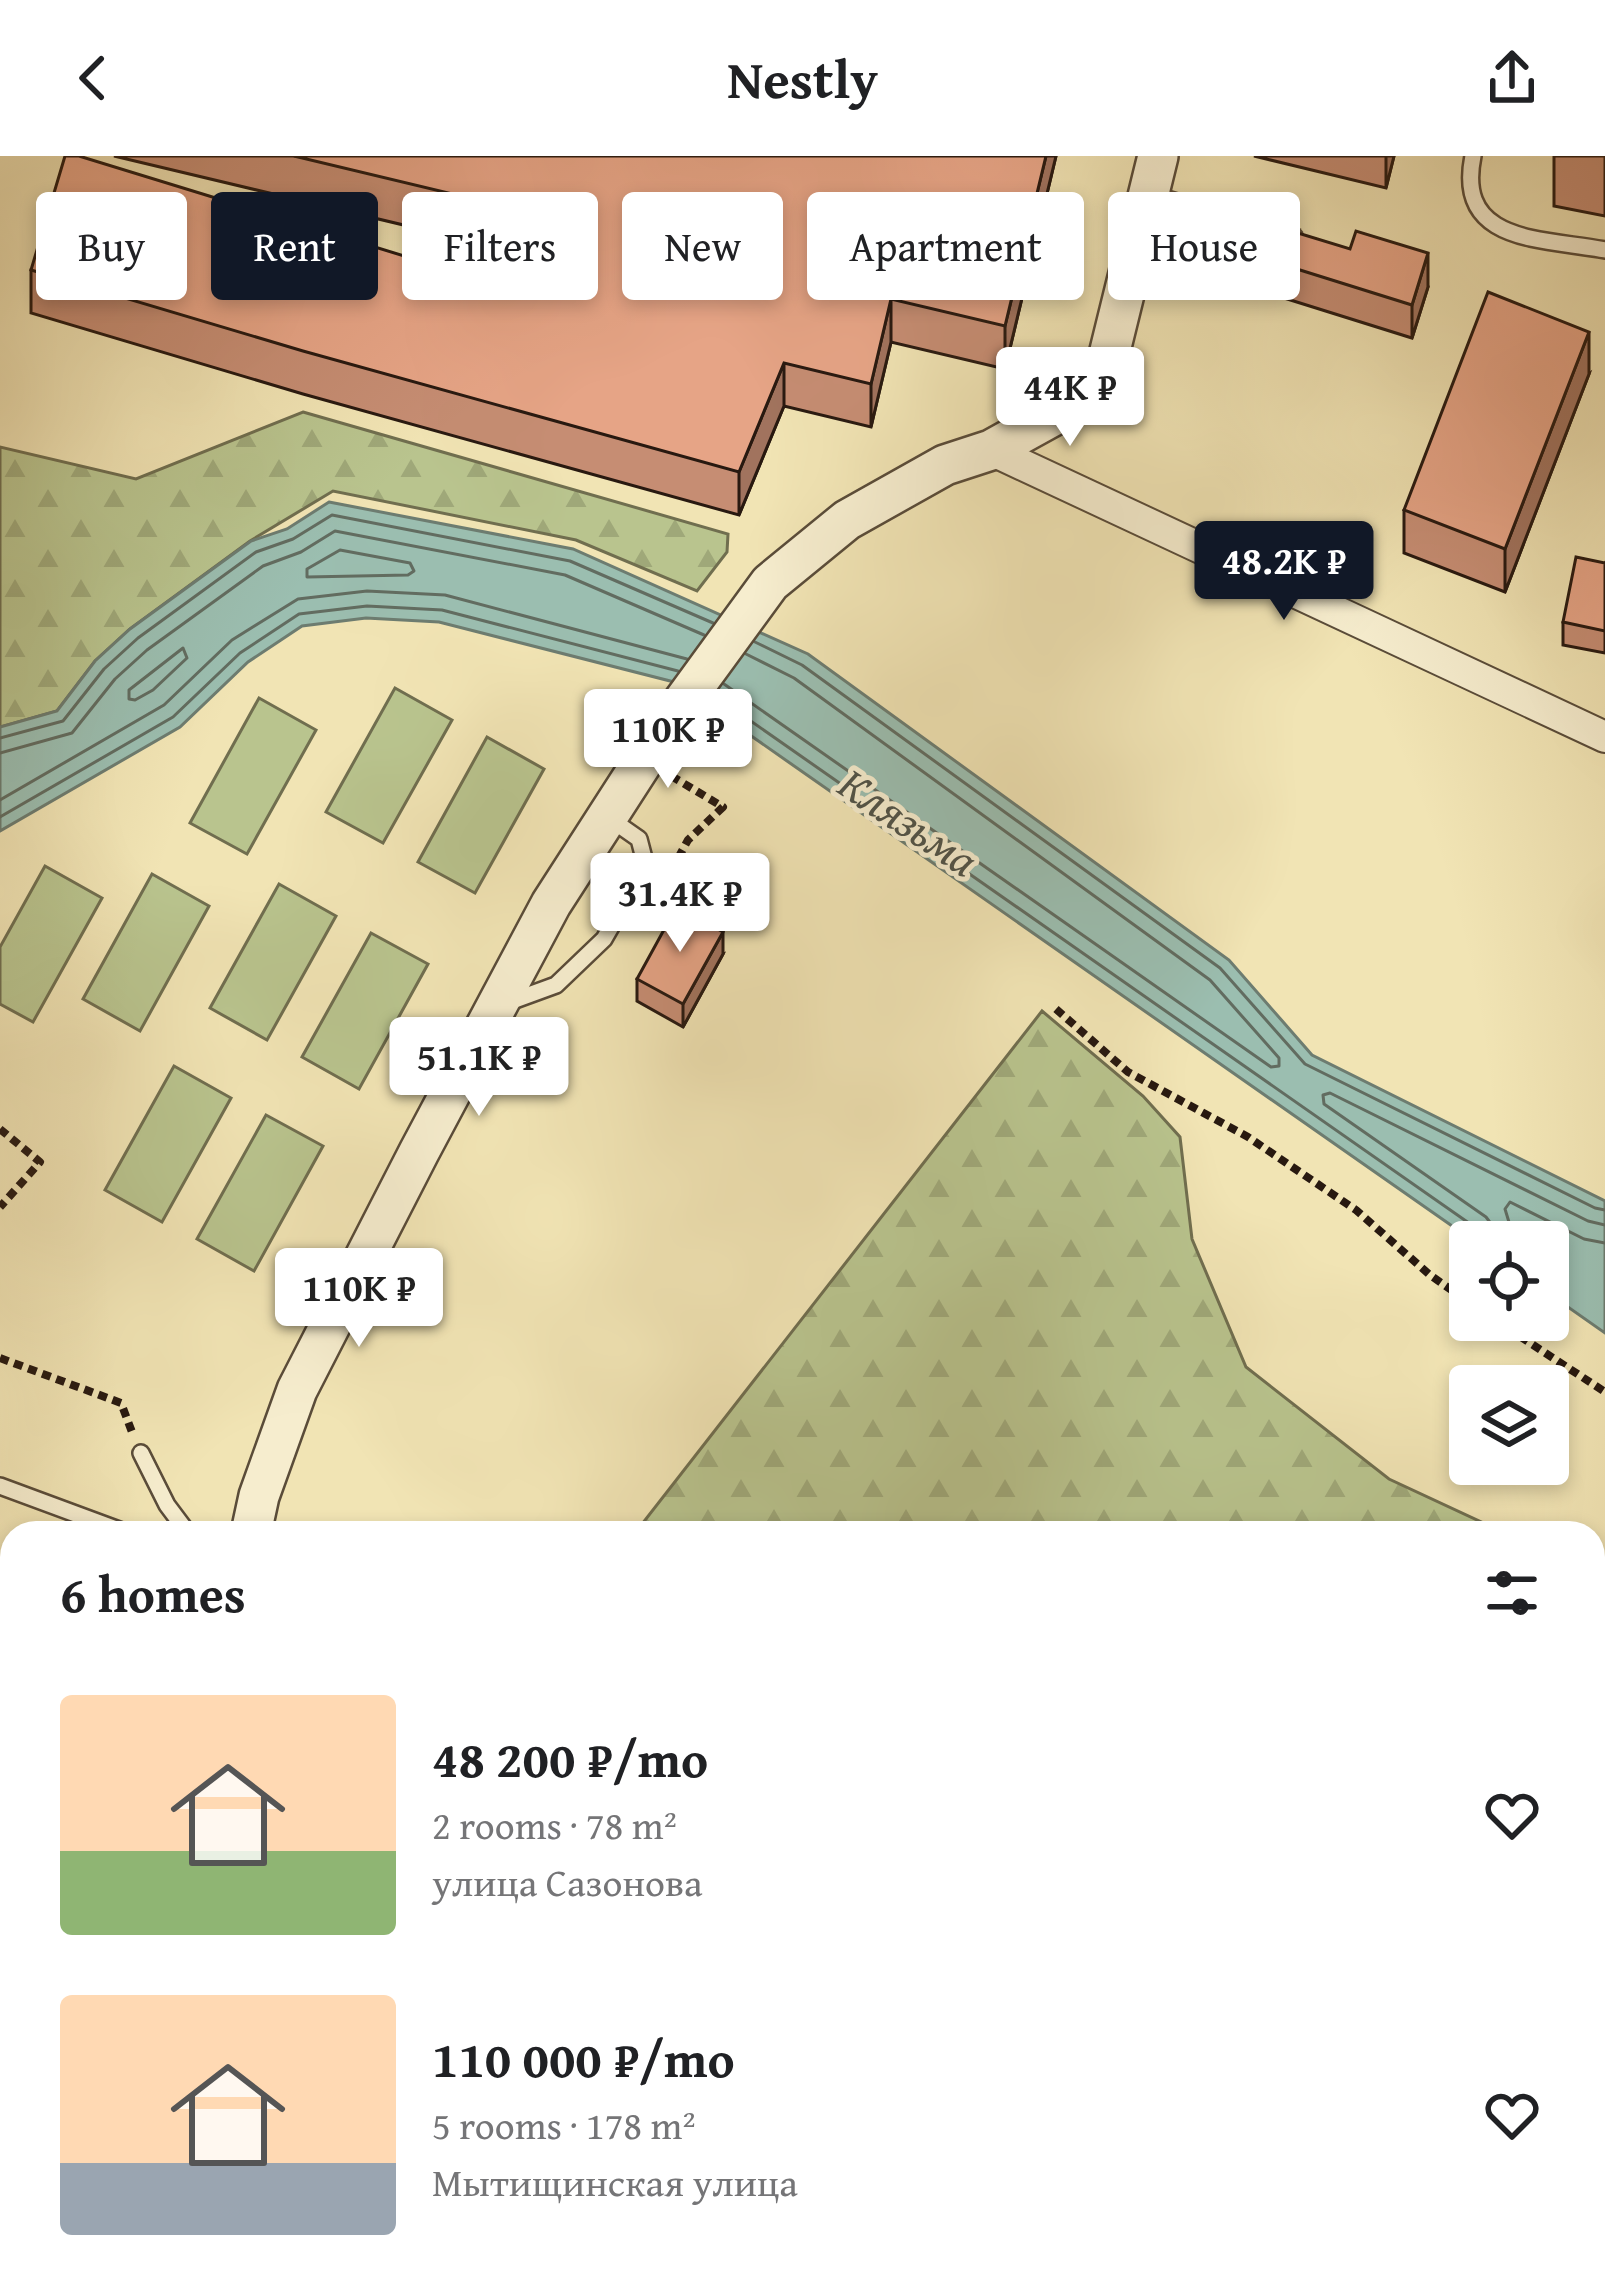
<!DOCTYPE html>
<meta charset="utf-8">
<style>
:root{--surface:#fff;--page:#f2f2f2;--text:#202124;--muted:#757577;--accent:#111827}
body{margin:0;font-family:"Gentium Book Plus",serif;background:var(--page);color:var(--text);height:100vh;display:flex;flex-direction:column;font-size:45px;white-space:nowrap}
*{box-sizing:border-box;margin:0}
p{font-size:39px;color:var(--muted)}
.icon{flex:none;width:66px;height:66px;fill:none;stroke:currentColor;stroke-width:2;stroke-linecap:round;stroke-linejoin:round}
.map{position:relative;flex:1;overflow:hidden}
.side{position:absolute;left:0px;top:1365px;width:1605px;height:771px;display:flex;flex-direction:column;background:var(--surface);border-radius:36px 36px 0 0;box-shadow:0 6px 18px #0003}
.side>*{flex:none}
.top-card{position:absolute;left:36px;top:36px;width:1533px;height:108px;display:flex;gap:24px}
.controls{position:absolute;left:1449px;top:1065px;display:grid;gap:24px}
.controls a{display:grid;place-items:center;width:120px;height:120px;border-radius:12px;background:var(--surface);box-shadow:0 6px 18px #0003;font-size:60px}
.price{position:absolute;translate:-50% -102px;padding:0 27px;border-radius:12px;background:#fff;color:#222;font-size:39px;line-height:78px;filter:drop-shadow(0 3px 6px #0008)}
.price::after{content:'';position:absolute;left:50%;top:72px;width:36px;height:27px;margin-left:-18px;background:inherit;clip-path:polygon(0 0,100% 0,50% 100%)}
.price.current{background:var(--accent);color:#fff}
ul{padding:0;list-style:none}
li{display:flex;align-items:center;gap:36px;height:300px;padding:0 60px}
li span{display:grid;place-items:center;flex:none;width:336px;height:240px;border-radius:12px;color:#555}
li>.icon{margin-inline-start:auto}
span .icon{width:144px;height:144px;fill:#fffc;stroke-width:1}
li b{font-size:51px}
h2{display:flex;justify-content:space-between;align-items:center;height:144px;padding:0 60px;font-size:51px}
.pill{padding:0 42px;border-radius:12px;background:var(--surface);box-shadow:0 6px 18px #0003;font-size:42px;line-height:108px}
.pill.current{background:var(--accent);color:#fff}
header{display:flex;justify-content:space-between;align-items:center;height:156px;padding:0 60px;background:var(--surface);font-size:54px;font-weight:600}
.map>svg:first-child{display:block}
</style>
<header><svg class="icon" aria-label="back" viewBox="0 0 24 24"><path d="M15 5l-7 7 7 7"/></svg>Nestly<svg class="icon" aria-label="share" viewBox="0 0 24 24"><path d="M12 15V3M7 8l5-5 5 5M5 13v7h14v-7"/></svg></header>
<div class="map">
<svg width="1605" height="2135" viewBox="0 0 1605 2135">
<defs>
<pattern id="forest-firs" width="22" height="20" patternUnits="userSpaceOnUse" patternTransform="scale(3)"><rect width="22" height="20" fill="#b9c48e"/><path d="M5 1l3.5 6h-7zM16 11l3.5 6h-7z" fill="#9fa879"/></pattern>
</defs>
<rect width="100%" height="100%" fill="#f1e4b4"/>
<filter id="stains"><feTurbulence type="fractalNoise" baseFrequency=".00167" numOctaves="4"/><feColorMatrix values="0 0 0 0 .2 0 0 0 0 .09 0 0 0 0 .02 0 0 0 .5 -.17"/></filter>
<radialGradient id="worn" r=".72"><stop offset=".6" stop-color="#630" stop-opacity="0"/><stop offset="1" stop-color="#630" stop-opacity=".3"/></radialGradient>
<!-- grass -->
<g fill="#b9c48e" stroke="#706e4f" stroke-width="3">
<path d="M 395,532 L 452,564 L 383,687 L 326,656 Z"/>
<path d="M 259,542 L 316,574 L 247,698 L 190,667 Z"/>
<path d="M 487,581 L 544,613 L 475,737 L 418,706 Z"/>
<path d="M 45,710 L 102,742 L 33,866 L 0,848 L 0,791 Z"/>
<path d="M 152,718 L 209,750 L 140,875 L 83,843 Z"/>
<path d="M 279,728 L 336,760 L 267,884 L 210,852 Z"/>
<path d="M 371,777 L 428,808 L 359,933 L 302,901 Z"/>
<path d="M 174,910 L 231,942 L 162,1066 L 105,1034 Z"/>
<path d="M 266,959 L 323,990 L 254,1115 L 197,1083 Z"/>
</g>
<!-- forest -->
<g fill="url(#forest-firs)" stroke="#706e4f" stroke-width="3">
<path d="M 303,256 L 728,378 L 727,396 L 697,435 L 576,384 L 333,335 L 250,385 L 130,473 L 95,505 L 57,555 L 0,571 L 0,291 L 136,323 Z"/>
<path d="M 1042,855 L 1143,940 L 1180,981 L 1192,1083 L 1246,1211 L 1389,1323 L 1505,1377 L 635,1377 Z"/>
<path d="M 1593,1418 L 1605,1424 L 1605,1928 L 1593,1924 Z"/>
</g>
<!-- water -->
<path fill="#9bbeb0" stroke="#6d7c70" stroke-width="3" d="M 329,346 L 573,393 L 808,498 L 1229,804 L 1312,899 L 1605,1045 L 1605,1177 L 1548,1137 L 1548,1086 L 1475,1086 L 674,526 L 439,466 L 366,462 L 302,470 L 248,506 L 180,571 L 0,675 L 0,571 L 57,555 L 95,505 L 130,473 L 251,385 L 287,373 Z"/>
<g fill="none" stroke-linecap="round" stroke-linejoin="round">
<!-- shore -->
<g stroke="#626c60" stroke-width="3">
<path d="M 340,394 L 410,407 L 414,415 L 408,419 L 307,421 L 307,413 Z"/>
<path d="M 755,486 L 802,509 L 1220,812 L 1305,908 L 1595,1052 L 1605,1054"/>
<path d="M 183,492 L 187,502 L 153,534 L 135,544 L 129,543 L 129,534 Z"/>
<path d="M 724,528 L 1271,911 L 1279,910 L 1279,902 L 1210,824 L 794,522 L 746,498"/>
<path d="M 715,540 L 1476,1072 L 1482,1086"/>
<path d="M 0,582 L 63,565 L 104,513 L 138,482 L 256,396 L 293,383 L 332,359 L 570,405 L 713,467"/>
<path d="M 0,597 L 72,577 L 115,523 L 147,494 L 263,410 L 301,396 L 335,375 L 565,419 L 704,479"/>
<path d="M 0,644 L 164,549 L 232,484 L 298,443 L 367,435 L 445,439 L 687,503"/>
<path d="M 0,661 L 173,561 L 240,497 L 299,458 L 367,450 L 442,454 L 678,515"/>
<path d="M 1497,1086 L 1495,1073 L 1486,1061 L 1324,948 L 1323,939 L 1330,937 L 1588,1065 L 1605,1069"/>
<path d="M 1515,1086 L 1505,1053 L 1510,1046 L 1584,1083 L 1605,1087"/>
</g>
<!-- service casing -->
<g stroke="#5a4c39" stroke-width="20">
<g id="service">
<path d="M 1473,0 C 1455,88 1542,82 1605,94"/>
<path d="M 1150,38 L 1294,80"/>
<path d="M 504,848 L 556,829 L 604,783 L 646,710 L 639,683 L 609,662"/>
<path d="M 141,1297 L 167,1349 L 188,1377"/>
<path d="M 0,1330 L 127,1377"/>
</g>
</g>
<!-- minor casing -->
<g stroke="#5a4c39" stroke-width="34">
<g id="minor">
<path d="M 991,294 L 1605,581"/>
<path d="M 0,1811 L 12,1811"/>
</g>
</g>
<!-- tertiary casing -->
<g stroke="#5a4c39" stroke-width="44">
<g id="tertiary">
<path d="M 251,1377 L 259,1340 L 297,1234 L 419,996 L 551,748 L 667,568 L 770,427 L 847,364 L 945,309 L 991,294 L 1080,245 L 1107,207 L 1158,0"/>
<path d="M 316,2124 L 316,2135"/>
</g>
</g>
<!-- path -->
<g stroke="#281910" stroke-width="8" stroke-dasharray="9 6" stroke-linecap="butt">
<path d="M 671,715 L 688,684 L 723,651 L 673,621"/>
<path d="M 1056,853 L 1128,916 L 1248,981 L 1356,1054 L 1430,1119 L 1470,1147"/>
<path d="M 0,973 L 40,1006 L 0,1051"/>
<path d="M 1495,1164 L 1605,1236"/>
<path d="M 0,1202 L 121,1247 L 132,1276"/>
</g>
<!-- service -->
<use href="#service" stroke="#f6edce" stroke-width="15"/>
<!-- minor -->
<use href="#minor" stroke="#f6edce" stroke-width="30"/>
<!-- tertiary -->
<use href="#tertiary" stroke="#f6edce" stroke-width="39"/>
</g>
<!-- wall -->
<g fill="#c68d73" stroke="#281910" stroke-width="3">
<path d="M 114,0 L 1056,0 L 1005,213 L 891,186 L 871,271 L 784,250 L 739,359 L 303,238 L 31,157 L 31,114 L 531,139 L 542,102 Z"/>
<path d="M 1254,0 L 1394,0 L 1386,32 Z"/>
<path d="M 1554,0 L 1605,0 L 1605,60 L 1554,50 Z"/>
<path d="M 1265,103 L 1428,131 L 1412,182 L 1265,136 Z"/>
<path d="M 1589,218 L 1505,436 L 1404,397 L 1404,354 Z"/>
<path d="M 1605,407 L 1605,497 L 1563,489 L 1563,466 Z"/>
<path d="M 723,798 L 683,871 L 637,845 L 637,823 Z"/>
<path d="M 12,1424 L 12,1522 L 0,1518 L 0,1426 Z"/>
<rect x="595" y="2124" width="152" height="11"/>
</g>
<!-- shaded-wall -->
<g fill="#a1735e" stroke="#281910" stroke-width="3">
<path d="M 1046,0 L 1056,0 L 1005,213 L 1005,170 Z"/>
<path d="M 1386,0 L 1394,0 L 1386,32 Z"/>
<path d="M 1428,97 L 1428,131 L 1412,182 L 1412,149 Z"/>
<path d="M 891,143 L 891,186 L 871,271 L 871,228 Z"/>
<path d="M 1589,176 L 1589,218 L 1505,436 L 1505,393 Z"/>
<path d="M 784,207 L 784,250 L 739,359 L 739,316 Z"/>
<path d="M 723,776 L 723,798 L 683,871 L 683,848 Z"/>
</g>
<!-- building -->
<g fill="#e6a486" stroke="#281910" stroke-width="3">
<path d="M 65,0 L 79,0 L 531,139 L 553,62 L 294,0 L 1046,0 L 1005,170 L 891,143 L 871,228 L 784,207 L 739,316 L 303,195 L 31,114 Z"/>
<path d="M 1275,70 L 1350,93 L 1356,75 L 1428,97 L 1412,149 L 1265,103 Z"/>
<path d="M 1488,136 L 1589,176 L 1505,393 L 1404,354 Z"/>
<path d="M 1576,401 L 1605,407 L 1605,475 L 1563,466 Z"/>
<path d="M 677,750 L 723,776 L 683,848 L 637,823 Z"/>
<path d="M 2,1421 L 12,1424 L 12,1499 L 0,1495 L 0,1426 Z"/>
<path d="M 595,2124 L 744,2124 L 743,2135 Z"/>
</g>
<g text-anchor="middle" dominant-baseline="central" stroke-width="10" stroke-linejoin="round" paint-order="stroke">
<!-- water labels -->
<g font-size="45" font-style="italic" fill="#505348" stroke="#f6edce">
<text transform="translate(909 665) rotate(34)">Клязьма</text>
</g>
</g>
<rect width="100%" height="100%" filter="url(#stains)"/>
<rect width="100%" height="100%" fill="url(#worn)"/>
</svg>
<div class="controls">
<a><svg class="icon" aria-label="locate" viewBox="0 0 24 24"><circle cx="12" cy="12" r="6"/><path d="M12 2v4M12 18v4M2 12h4M18 12h4"/></svg></a>
<a><svg class="icon" aria-label="layers" viewBox="0 0 24 24"><path d="M12 4l9 5-9 5-9-5zM3 14l9 5 9-5"/></svg></a>
</div>
<b class="price" style="left:1070px;top:293px">44K ₽</b>
<b class="price current" style="left:1284px;top:467px">48.2K ₽</b>
<b class="price" style="left:668px;top:635px">110K ₽</b>
<b class="price" style="left:680px;top:799px">31.4K ₽</b>
<b class="price" style="left:479px;top:963px">51.1K ₽</b>
<b class="price" style="left:359px;top:1194px">110K ₽</b>
<div class="top-card">
<a class="pill">Buy</a>
<a class="pill current">Rent</a>
<a class="pill">Filters</a>
<a class="pill">New</a>
<a class="pill">Apartment</a>
<a class="pill">House</a>
</div>
<section class="side">
<h2>6 homes<svg class="icon" aria-label="filters" viewBox="0 0 24 24"><path d="M4 7h16M4 17h16"/><circle cx="9" cy="7" r="2"/><circle cx="15" cy="17" r="2"/></svg></h2>
<ul>
<li><span style="background:linear-gradient(#ffd9b3 65%,#8fb573 0)"><svg class="icon" aria-label="home" viewBox="0 0 24 24"><path d="M3 11l9-7 9 7M6 9v11h12V9"/></svg></span><div><b>48 200 ₽/mo</b><p>2 rooms · 78 m²</p><p>улица Сазонова</p></div><svg class="icon" aria-label="heart" viewBox="0 0 24 24"><path d="M12 20l-8-8c-3-5 5-10 8-4 3-6 11-1 8 4z"/></svg></li>
<li><span style="background:linear-gradient(#ffd9b3 70%,#9aa5b1 0)"><svg class="icon" aria-label="home" viewBox="0 0 24 24"><path d="M3 11l9-7 9 7M6 9v11h12V9"/></svg></span><div><b>110 000 ₽/mo</b><p>5 rooms · 178 m²</p><p>Мытищинская улица</p></div><svg class="icon" aria-label="heart" viewBox="0 0 24 24"><path d="M12 20l-8-8c-3-5 5-10 8-4 3-6 11-1 8 4z"/></svg></li>
</ul>
</section>
</div>
